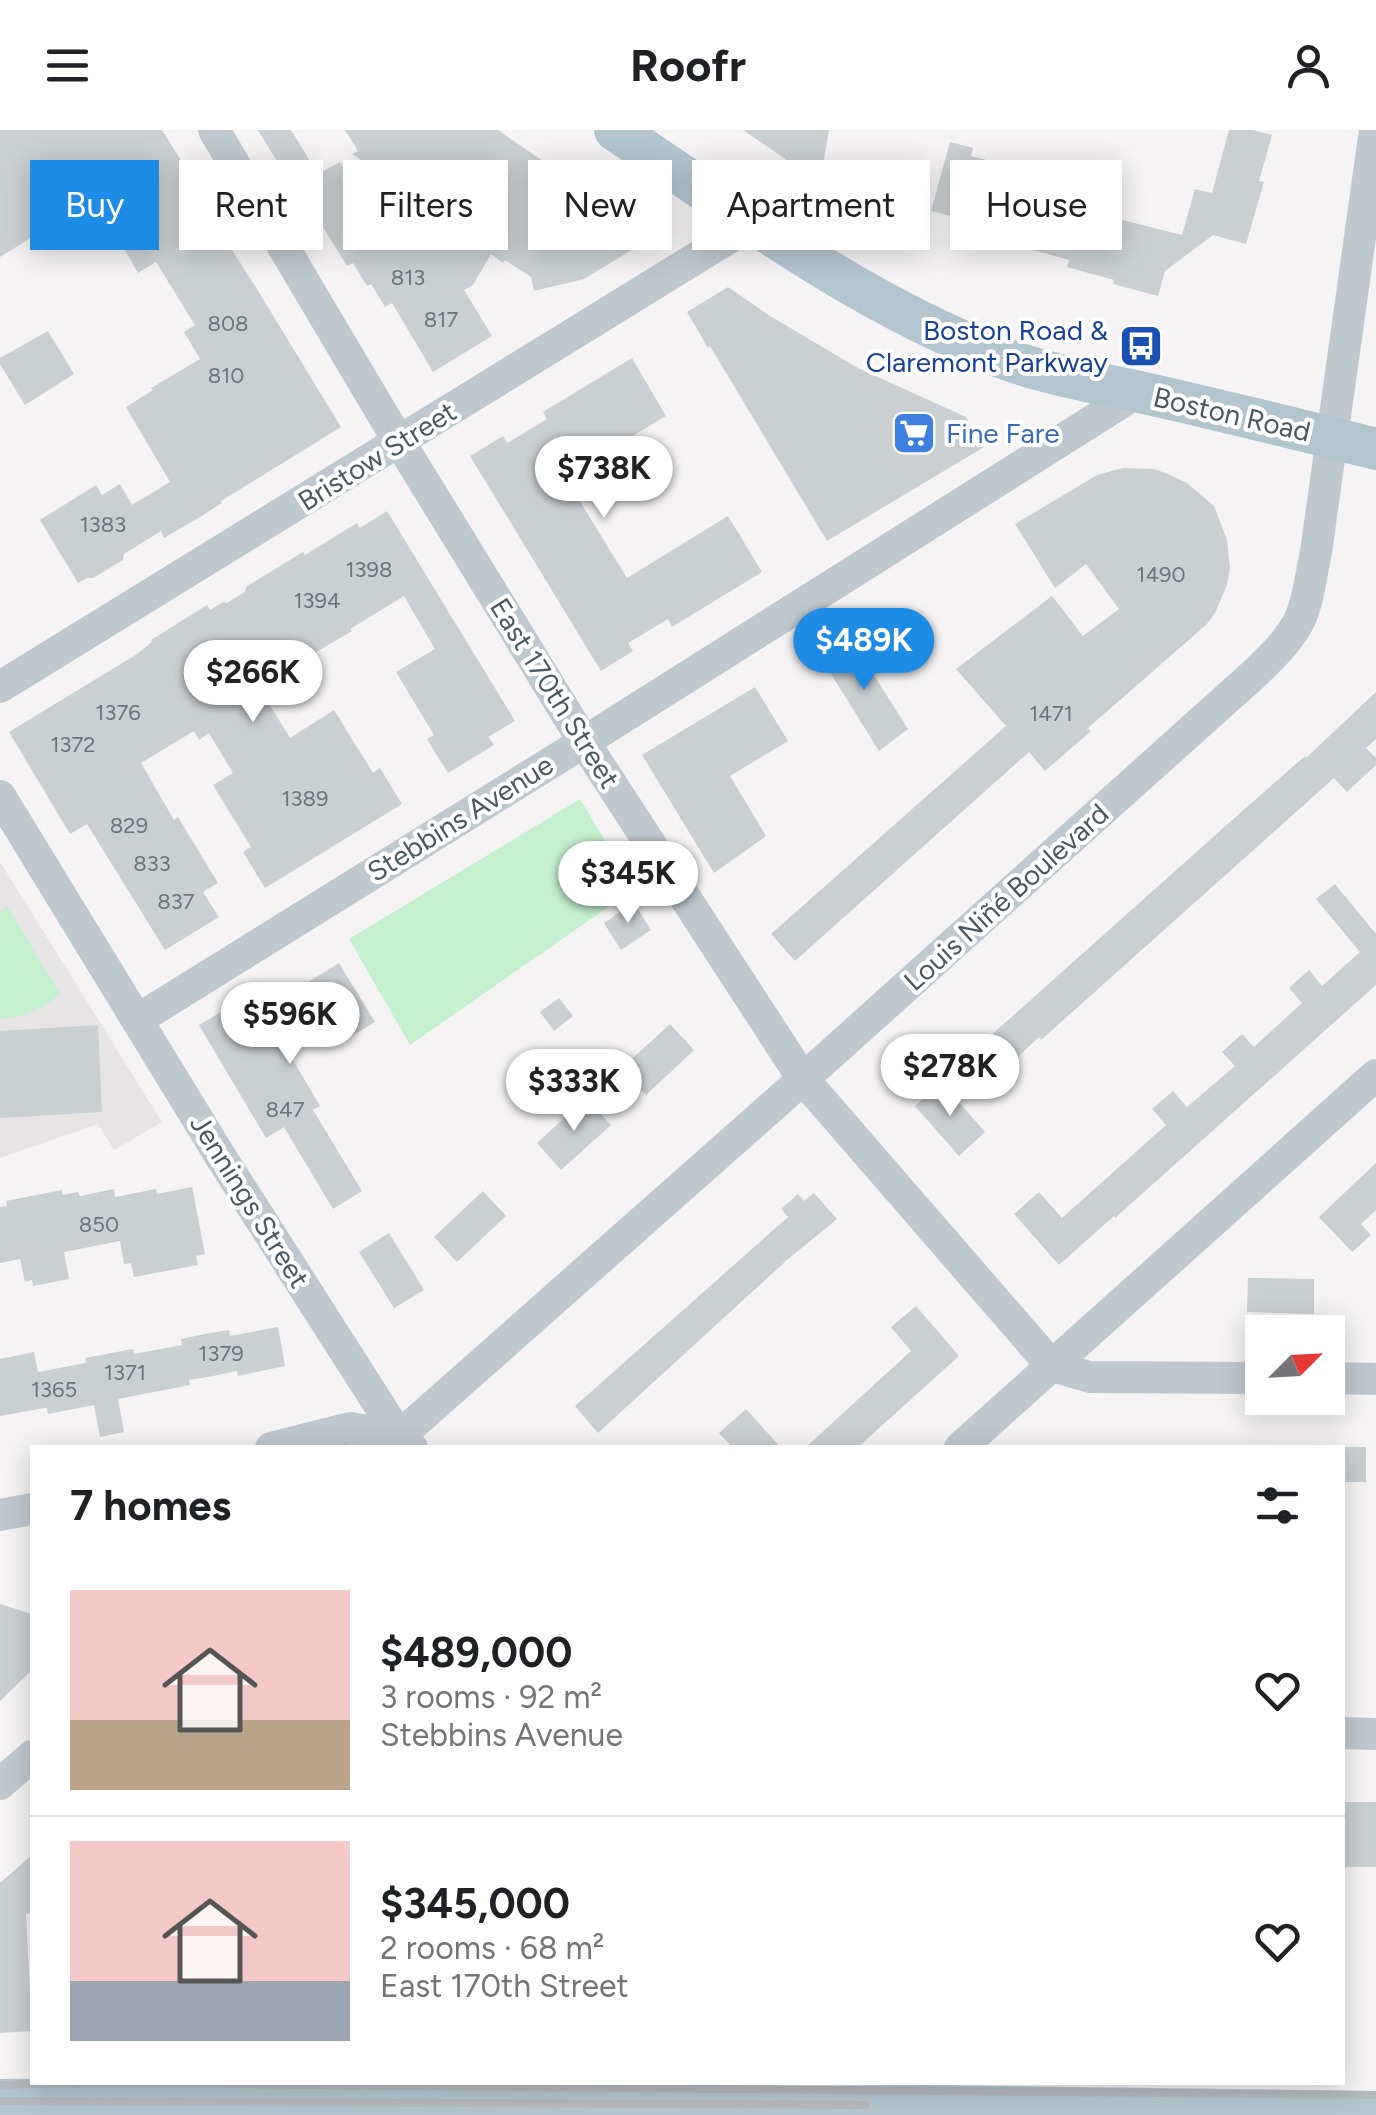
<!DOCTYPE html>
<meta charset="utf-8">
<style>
:root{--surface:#fff;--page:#f2f2f2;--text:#202124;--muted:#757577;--line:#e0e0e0;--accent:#1e8ce4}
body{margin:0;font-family:Figtree,sans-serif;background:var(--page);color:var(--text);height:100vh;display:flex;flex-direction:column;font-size:38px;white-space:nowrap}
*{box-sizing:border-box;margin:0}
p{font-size:32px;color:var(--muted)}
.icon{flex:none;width:55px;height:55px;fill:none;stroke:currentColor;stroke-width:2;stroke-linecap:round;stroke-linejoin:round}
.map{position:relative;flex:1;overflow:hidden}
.details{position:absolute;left:30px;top:1315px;width:1315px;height:640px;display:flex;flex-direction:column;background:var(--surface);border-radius:0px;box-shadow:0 5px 25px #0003}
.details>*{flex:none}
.hud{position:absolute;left:30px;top:30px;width:1318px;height:90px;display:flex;gap:20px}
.needle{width:65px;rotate:66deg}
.buttons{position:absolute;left:1245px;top:1185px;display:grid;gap:20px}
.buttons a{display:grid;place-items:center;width:100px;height:100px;border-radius:0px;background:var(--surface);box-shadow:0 5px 25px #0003;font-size:50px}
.price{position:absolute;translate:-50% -85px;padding:0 22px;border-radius:35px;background:#fff;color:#222;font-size:32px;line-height:65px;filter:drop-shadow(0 2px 5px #0008)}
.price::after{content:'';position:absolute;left:50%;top:60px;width:30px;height:22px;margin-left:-15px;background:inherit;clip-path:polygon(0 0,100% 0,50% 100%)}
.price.active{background:var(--accent);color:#fff}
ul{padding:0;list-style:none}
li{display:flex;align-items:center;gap:30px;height:250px;padding:0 40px}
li+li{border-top:2px solid var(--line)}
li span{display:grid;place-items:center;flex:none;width:280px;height:200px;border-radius:0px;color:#555}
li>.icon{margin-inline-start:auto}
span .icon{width:120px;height:120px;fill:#fffc;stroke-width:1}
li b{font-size:42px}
h2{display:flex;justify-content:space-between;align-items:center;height:120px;padding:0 40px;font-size:42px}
.chip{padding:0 35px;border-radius:0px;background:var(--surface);box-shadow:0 5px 25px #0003;font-size:35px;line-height:90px}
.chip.active{background:var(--accent);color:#fff}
header{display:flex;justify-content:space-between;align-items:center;height:130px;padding:0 40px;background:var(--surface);font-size:45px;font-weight:700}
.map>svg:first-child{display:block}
</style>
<header><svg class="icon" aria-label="menu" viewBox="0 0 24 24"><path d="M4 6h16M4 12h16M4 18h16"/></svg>Roofr<svg class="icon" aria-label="person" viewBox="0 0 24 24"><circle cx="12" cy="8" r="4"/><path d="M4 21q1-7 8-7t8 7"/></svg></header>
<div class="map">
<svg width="1376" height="1985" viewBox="0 0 1376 1985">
<rect width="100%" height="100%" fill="#f5f3f3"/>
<!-- education -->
<path fill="#e6e4e5" d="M 0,732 L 162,992 L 114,1020 L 98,994 L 0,1028 Z"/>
<!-- green -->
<g fill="#c4f0cf">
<path d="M 580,669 L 634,759 L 410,915 L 349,809 Z"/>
<path d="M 7,776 L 60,864 C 42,879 24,887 0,889 L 0,781 Z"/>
</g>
<!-- building -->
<g fill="#cacfd2">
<path d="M 0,0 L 162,0 L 194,51 L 187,55 L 217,105 L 221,103 L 255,156 L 341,297 L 221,371 L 222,373 L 200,387 L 164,408 L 161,401 L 124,424 L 123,430 L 93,448 L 87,448 L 78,453 L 40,390 L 96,355 L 102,365 L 120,354 L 132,375 L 170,352 L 126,277 L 153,260 L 151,258 L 200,229 L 184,202 L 195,195 L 156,132 L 138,143 L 111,96 L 104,100 L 96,85 L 47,115 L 39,103 L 0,127 Z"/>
<path d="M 258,0 L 291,0 L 318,44 L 340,32 L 388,112 L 438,81 L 352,24 L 358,21 L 345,0 L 498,0 L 653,107 L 584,149 L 534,161 L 531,147 L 505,130 L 503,133 L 491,124 L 473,155 L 464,160 L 492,206 L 433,242 L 392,173 L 385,177 L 371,154 L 367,156 L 353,133 L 347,136 L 312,79 L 305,82 L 292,61 L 294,59 Z"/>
<path d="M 743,0 L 829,0 L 820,53 Z"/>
<path d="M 1229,0 L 1253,0 L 1272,5 L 1259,51 L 1264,52 L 1246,114 L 1213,105 L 1165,141 L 1158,166 L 1113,154 L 1114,150 L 1067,137 L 1069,130 L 1022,117 L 1023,112 L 976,99 L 978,93 L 931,81 L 950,12 L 973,18 L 971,26 L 994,32 L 992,41 L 1039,54 L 1038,58 L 1085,72 L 1083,80 L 1182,105 L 1195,59 L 1212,63 Z"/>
<path d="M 728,157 L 770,186 L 858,238 L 966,287 L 984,317 L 827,411 L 710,216 L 708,218 L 687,182 Z"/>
<path d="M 48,201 L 74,244 L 25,275 L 0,234 L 0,228 Z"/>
<path d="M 632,228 L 666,286 L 565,347 L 627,448 L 728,386 L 762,442 L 672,497 L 668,489 L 628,513 L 633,521 L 601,541 L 470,326 L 503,306 L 507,313 L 547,289 L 543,282 Z"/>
<path d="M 1123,338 L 1154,339 L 1168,344 L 1187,353 L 1214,376 L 1227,410 L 1230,438 L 1227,455 L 1215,483 L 1206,495 L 1088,598 L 1091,601 L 1045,641 L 1029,622 L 795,831 L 771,804 L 1006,596 L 956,539 L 1052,466 L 1083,506 L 1119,479 L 1086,434 L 1055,458 L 1015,394 L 1097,345 Z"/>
<path d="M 387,381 L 515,591 L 488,607 L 494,615 L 448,643 L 427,609 L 434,605 L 396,542 L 435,519 L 404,466 L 350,499 L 352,501 L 258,556 L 290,608 L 334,580 L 373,643 L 380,638 L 402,674 L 265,758 L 243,722 L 251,717 L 213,655 L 233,643 L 209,603 L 199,610 L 194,601 L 141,633 L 174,690 L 178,687 L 218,753 L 203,762 L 219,787 L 165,820 L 87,694 L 70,704 L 9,602 L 137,524 L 152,512 L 151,510 L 207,475 L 210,480 L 223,472 L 227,473 L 245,462 L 246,457 L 303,422 L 305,425 L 357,393 L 360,398 Z"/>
<path d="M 849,506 L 908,599 L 879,621 L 820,526 Z"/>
<path d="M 755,557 L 788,611 L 730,646 L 766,706 L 714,743 L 642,625 Z"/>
<path d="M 1376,562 L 1376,609 L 1366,618 L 1376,628 L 1376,635 L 1347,662 L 1334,648 L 1041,910 L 1039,907 L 1002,942 L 979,916 L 1230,692 L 1305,626 L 1306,628 Z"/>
<path d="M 1335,754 L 1376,804 L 1376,855 L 1115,1088 L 1114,1086 L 1059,1135 L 1014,1084 L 1039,1062 L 1062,1088 L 1166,995 L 1152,979 L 1173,961 L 1187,977 L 1235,936 L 1222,922 L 1242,904 L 1254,917 L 1302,873 L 1289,858 L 1309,840 L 1322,856 L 1360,822 L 1316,769 Z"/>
<path d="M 634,773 L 651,800 L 621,820 L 604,793 Z"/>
<path d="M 339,833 L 375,892 L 347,909 L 336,890 L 287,920 L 320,976 L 313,980 L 362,1061 L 333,1079 L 284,997 L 266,1008 L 199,895 L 253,863 L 263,880 Z"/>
<path d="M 559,868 L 573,886 L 554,901 L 540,882 Z"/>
<path d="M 670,894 L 694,920 L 646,965 L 622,938 Z"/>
<path d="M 98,895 L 102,982 L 0,988 L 0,901 Z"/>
<path d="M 941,952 L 985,1002 L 959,1026 L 915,976 Z"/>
<path d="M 586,968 L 611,995 L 561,1040 L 537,1013 Z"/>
<path d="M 1376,1033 L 1376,1080 L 1361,1094 L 1371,1105 L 1352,1122 L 1319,1087 Z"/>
<path d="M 192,1057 L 205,1124 L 196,1126 L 198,1135 L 134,1147 L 131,1133 L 124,1134 L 120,1111 L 64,1122 L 69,1149 L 33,1156 L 32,1150 L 25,1152 L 20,1129 L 0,1133 L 0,1077 L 7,1076 L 6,1071 L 62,1060 L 62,1065 L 78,1062 L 80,1066 L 114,1059 L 115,1067 L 156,1059 L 157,1064 Z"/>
<path d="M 483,1061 L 506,1086 L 457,1132 L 434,1107 Z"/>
<path d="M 814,1063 L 837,1089 L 787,1130 L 598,1303 L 575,1276 L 788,1087 L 781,1079 L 798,1064 L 804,1071 Z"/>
<path d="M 389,1103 L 424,1160 L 394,1178 L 359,1122 Z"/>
<path d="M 1248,1148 L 1314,1149 L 1314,1184 L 1247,1182 Z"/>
<path d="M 916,1176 L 959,1226 L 857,1318 L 805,1318 L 911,1221 L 891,1197 Z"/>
<path d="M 278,1197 L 285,1236 L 238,1246 L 237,1241 L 213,1246 L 189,1250 L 190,1255 L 118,1269 L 124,1302 L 100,1307 L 94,1275 L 48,1284 L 47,1278 L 44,1278 L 0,1286 L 0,1229 L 34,1222 L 38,1242 L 86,1233 L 85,1228 L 133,1219 L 134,1224 L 182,1215 L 181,1209 L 205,1204 L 229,1200 L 230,1206 Z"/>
<path d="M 746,1279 L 781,1318 L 733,1318 L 719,1303 Z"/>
<rect x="1342" y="1317" width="24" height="35"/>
<path d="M 0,1474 L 32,1484 L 32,1540 L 0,1571 Z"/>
<rect x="1342" y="1672" width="34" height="65"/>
<path d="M 32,1725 L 32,1783 L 26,1784 L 32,1901 L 0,1903 L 0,1753 Z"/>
</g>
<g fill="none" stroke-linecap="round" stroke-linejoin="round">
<!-- minor -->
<g stroke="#bec9cf" stroke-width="32">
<path d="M 214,0 L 383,285 L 584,612 L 803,949 L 1052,1236 L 1090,1247 L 1262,1248"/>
<path d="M 0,557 L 753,93"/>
<path d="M 0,666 L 222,1029 L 399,1306 L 412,1318"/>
<path d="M 137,890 L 584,612 L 1138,262"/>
<path d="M 1328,1248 L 1376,1249"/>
<path d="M 271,1318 L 350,1298 L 399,1306"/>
<path d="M 386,1318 L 803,949 L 1253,545 C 1270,529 1288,512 1299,491 C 1309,470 1311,444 1316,422 L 1375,0"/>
<path d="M 960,1318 L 1376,945"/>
<path d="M 0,1385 L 32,1379"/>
<path d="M 1342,1603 L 1376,1604"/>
<path d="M 0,1654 L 32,1626"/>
</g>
<!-- major -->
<g stroke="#b3c6d0" stroke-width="42">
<path d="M 615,0 C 739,83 860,173 1000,227 C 1045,244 1093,252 1140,262 C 1219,280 1297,299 1376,319"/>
<path d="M 0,1970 L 121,1969 L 688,1978 L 924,1976 L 1376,1982"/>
</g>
<!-- rail -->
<g stroke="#b5b9bd" stroke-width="8">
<path d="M 0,1955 L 90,1953 L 1376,1965"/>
<path d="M 0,1971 L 866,1975"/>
</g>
</g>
<!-- icons -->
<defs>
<g id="bus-square" transform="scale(2.25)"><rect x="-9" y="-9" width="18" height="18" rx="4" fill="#1a4fb4" stroke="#fff"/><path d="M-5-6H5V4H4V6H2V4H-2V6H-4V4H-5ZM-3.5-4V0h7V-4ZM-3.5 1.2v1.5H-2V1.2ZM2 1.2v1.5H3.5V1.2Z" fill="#fff"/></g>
<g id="supermarket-square" transform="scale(2.25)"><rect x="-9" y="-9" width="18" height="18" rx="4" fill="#3f7fe0" stroke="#fff"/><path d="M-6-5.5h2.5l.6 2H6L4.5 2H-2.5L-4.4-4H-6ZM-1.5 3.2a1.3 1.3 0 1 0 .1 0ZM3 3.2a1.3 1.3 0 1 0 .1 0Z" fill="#fff"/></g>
</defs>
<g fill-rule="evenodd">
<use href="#bus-square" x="1141" y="216"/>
<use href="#supermarket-square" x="914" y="303"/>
</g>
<g text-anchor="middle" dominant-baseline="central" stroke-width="8" stroke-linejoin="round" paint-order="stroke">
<!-- number labels -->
<g font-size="22" fill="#6a767c">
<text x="408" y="147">813</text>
<text x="441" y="189">817</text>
<text x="228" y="193">808</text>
<text x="226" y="245">810</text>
<text x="103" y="394">1383</text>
<text x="369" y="439">1398</text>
<text x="1161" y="444">1490</text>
<text x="317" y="470">1394</text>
<text x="118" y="582">1376</text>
<text x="1051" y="583">1471</text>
<text x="73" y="614">1372</text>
<text x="305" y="668">1389</text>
<text x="129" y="695">829</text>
<text x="152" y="733">833</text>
<text x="176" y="771">837</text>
<text x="285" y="979">847</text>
<text x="99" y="1094">850</text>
<text x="221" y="1223">1379</text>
<text x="125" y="1242">1371</text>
<text x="54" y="1259">1365</text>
</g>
<!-- transit labels -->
<g font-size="28" fill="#164399" stroke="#fff" text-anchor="end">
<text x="1108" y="200">Boston Road &amp;<tspan x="1108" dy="32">Claremont Parkway</tspan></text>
</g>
<!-- street labels -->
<g font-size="28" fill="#4a5960" stroke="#fff">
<text transform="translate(1232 284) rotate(13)">Boston Road</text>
<text transform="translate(377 326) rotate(-32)">Bristow Street</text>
<text transform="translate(555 563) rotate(58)">East 170th Street</text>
<text transform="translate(460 688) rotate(-32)">Stebbins Avenue</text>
<text transform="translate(1006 767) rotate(-42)">Louis Niñé Boulevard</text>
<text transform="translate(250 1071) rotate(58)">Jennings Street</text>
</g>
<!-- shop labels -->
<g font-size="28" fill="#366cbe" stroke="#fff" text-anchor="start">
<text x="946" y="303">Fine Fare</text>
</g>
</g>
</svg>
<div class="buttons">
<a><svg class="needle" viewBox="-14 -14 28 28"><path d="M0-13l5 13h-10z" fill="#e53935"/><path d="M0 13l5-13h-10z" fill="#757577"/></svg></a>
</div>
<b class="price" style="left:604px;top:391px">$738K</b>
<b class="price active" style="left:864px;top:563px">$489K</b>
<b class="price" style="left:253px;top:595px">$266K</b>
<b class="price" style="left:628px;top:796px">$345K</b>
<b class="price" style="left:290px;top:937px">$596K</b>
<b class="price" style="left:950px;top:989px">$278K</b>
<b class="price" style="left:574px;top:1004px">$333K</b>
<div class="hud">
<a class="chip active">Buy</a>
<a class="chip">Rent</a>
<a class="chip">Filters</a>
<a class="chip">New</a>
<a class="chip">Apartment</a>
<a class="chip">House</a>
</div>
<section class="details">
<h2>7 homes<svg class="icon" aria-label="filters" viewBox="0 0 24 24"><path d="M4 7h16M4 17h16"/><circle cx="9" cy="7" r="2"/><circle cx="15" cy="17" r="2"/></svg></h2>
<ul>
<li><span style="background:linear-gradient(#f6c9c9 65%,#b9a48a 0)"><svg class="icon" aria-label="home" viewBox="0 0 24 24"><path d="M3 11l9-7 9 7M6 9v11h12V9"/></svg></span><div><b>$489,000</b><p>3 rooms · 92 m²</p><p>Stebbins Avenue</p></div><svg class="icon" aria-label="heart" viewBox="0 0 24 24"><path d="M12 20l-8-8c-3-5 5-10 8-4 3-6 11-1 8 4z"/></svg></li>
<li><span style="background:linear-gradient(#f6c9c9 70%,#9aa5b1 0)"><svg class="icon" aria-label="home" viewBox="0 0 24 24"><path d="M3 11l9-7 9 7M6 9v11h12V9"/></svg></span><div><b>$345,000</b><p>2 rooms · 68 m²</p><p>East 170th Street</p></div><svg class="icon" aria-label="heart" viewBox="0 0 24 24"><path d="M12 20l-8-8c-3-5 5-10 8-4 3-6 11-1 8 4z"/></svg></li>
</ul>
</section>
</div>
